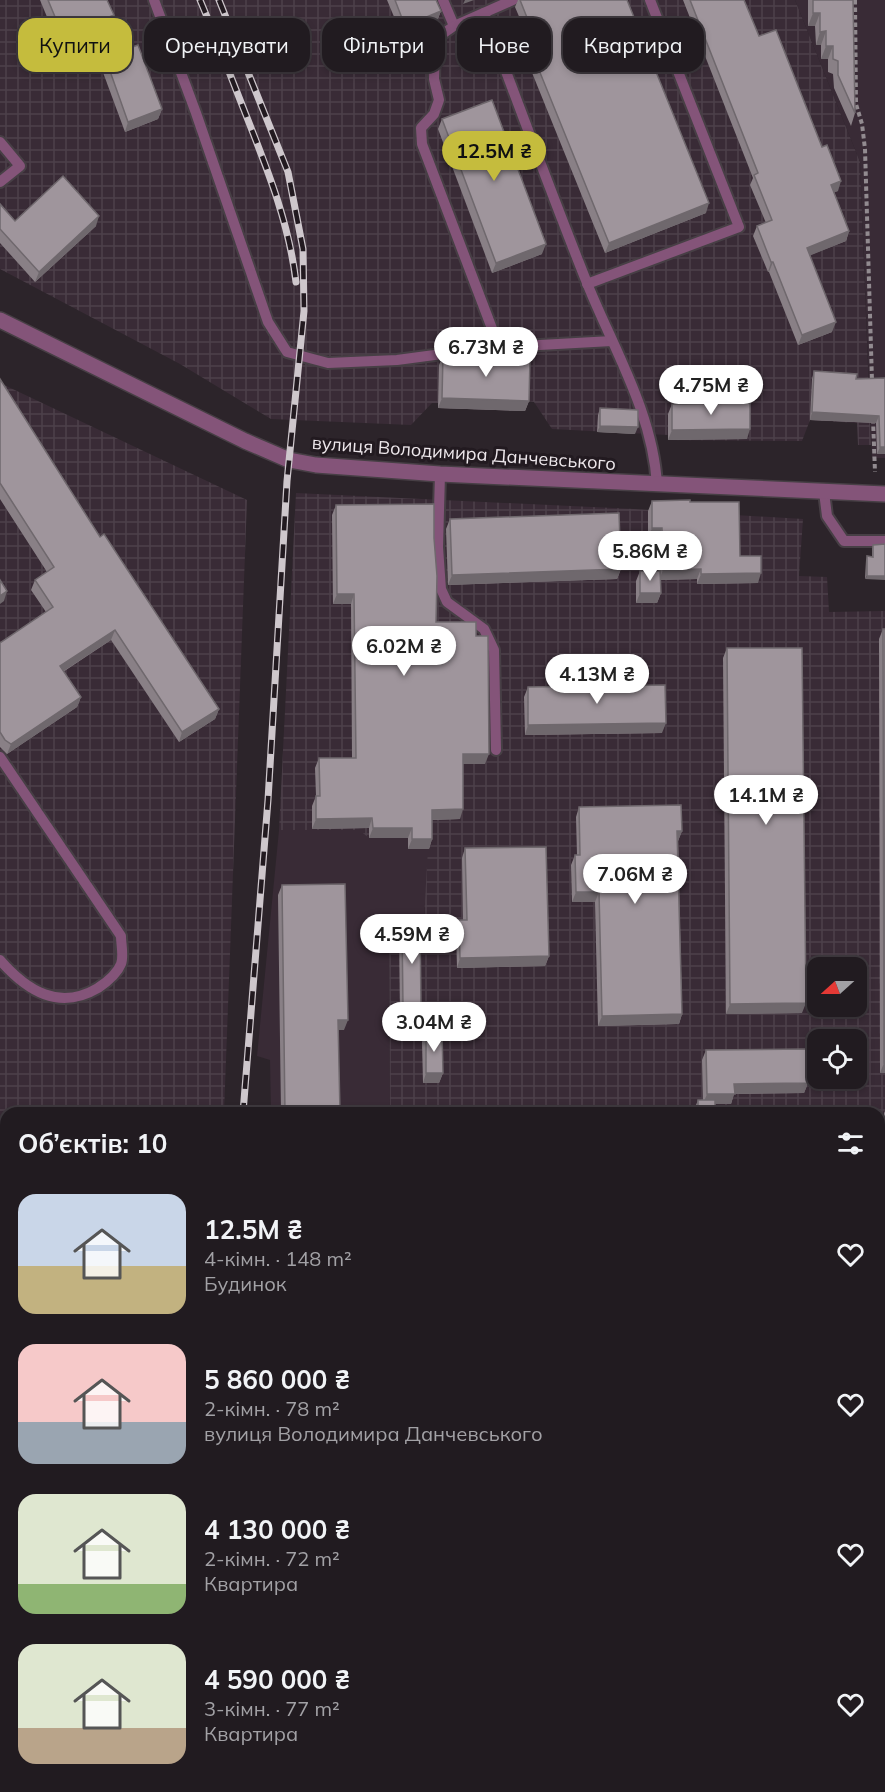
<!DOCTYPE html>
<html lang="uk">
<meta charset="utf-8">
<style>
:root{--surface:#211b20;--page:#2d282d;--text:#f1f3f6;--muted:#a2a1a5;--line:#3e393e;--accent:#c5bc3d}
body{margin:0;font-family:Mulish,sans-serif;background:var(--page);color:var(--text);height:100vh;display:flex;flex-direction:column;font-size:22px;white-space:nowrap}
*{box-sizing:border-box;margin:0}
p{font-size:20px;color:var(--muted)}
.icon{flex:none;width:33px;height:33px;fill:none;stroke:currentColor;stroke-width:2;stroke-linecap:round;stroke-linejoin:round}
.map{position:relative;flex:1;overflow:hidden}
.drawer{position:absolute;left:0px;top:1107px;width:885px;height:686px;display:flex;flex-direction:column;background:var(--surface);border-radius:18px 18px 0 0;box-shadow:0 3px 9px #0003,0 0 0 2px var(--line)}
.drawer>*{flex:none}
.guide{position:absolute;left:18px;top:18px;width:849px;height:54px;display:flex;gap:12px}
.needle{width:39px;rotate:249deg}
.controls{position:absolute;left:807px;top:957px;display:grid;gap:12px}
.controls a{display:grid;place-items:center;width:60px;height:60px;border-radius:12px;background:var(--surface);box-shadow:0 3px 9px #0003,0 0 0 2px var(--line);font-size:30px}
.price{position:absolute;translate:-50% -51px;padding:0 14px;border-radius:21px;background:#fff;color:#222;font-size:20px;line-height:39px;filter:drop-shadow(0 2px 3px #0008)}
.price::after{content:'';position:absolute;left:50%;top:36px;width:18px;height:14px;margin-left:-9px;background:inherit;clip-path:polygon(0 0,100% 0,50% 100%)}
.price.selected{background:var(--accent);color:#111}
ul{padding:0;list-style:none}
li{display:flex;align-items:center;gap:18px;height:150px;padding:0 18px}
li span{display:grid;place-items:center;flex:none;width:168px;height:120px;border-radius:18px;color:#555}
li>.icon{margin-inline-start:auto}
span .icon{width:72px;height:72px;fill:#fffc;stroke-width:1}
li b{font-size:26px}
h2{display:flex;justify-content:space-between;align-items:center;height:72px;padding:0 18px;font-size:26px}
.chip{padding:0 21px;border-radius:18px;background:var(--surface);box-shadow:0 3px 9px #0003,0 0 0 2px var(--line);font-size:21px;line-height:54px}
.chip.selected{background:var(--accent);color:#111}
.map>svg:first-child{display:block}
</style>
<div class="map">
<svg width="885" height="1792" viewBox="0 0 885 1792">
<defs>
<pattern id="industrial-grid" width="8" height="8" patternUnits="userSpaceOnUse" patternTransform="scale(1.5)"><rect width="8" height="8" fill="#392b36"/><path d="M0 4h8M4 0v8" fill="none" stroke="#4c404a"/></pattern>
</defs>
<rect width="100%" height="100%" fill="#2c242a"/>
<!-- built -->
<g fill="#392b36">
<path d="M 795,0 L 885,0 L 885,458 L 872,458 L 860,162 Z"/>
<path d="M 279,830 L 360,830 L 408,838 L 429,849 L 424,917 L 389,917 L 390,1113 L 271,1113 L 270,1060 L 257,1056 Z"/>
</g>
<!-- industrial -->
<g fill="url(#industrial-grid)" fill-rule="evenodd">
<path d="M 0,0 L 795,0 L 860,162 L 871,445 L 858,445 L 857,423 L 810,420 L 802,441 L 668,440 L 668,435 L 552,429 L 534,402 L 526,401 L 525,411 L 438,408 L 438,403 L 432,403 L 411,425 L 271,419 L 180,364 L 0,269 Z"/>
<path d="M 0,383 L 247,500 L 224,1113 L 6,1113 L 6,1786 L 335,1786 L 337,1792 L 0,1792 Z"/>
<path d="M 296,493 L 634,509 L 803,519 L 799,576 L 827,577 L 829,612 L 885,611 L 885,1653 L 879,1653 L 879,1113 L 390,1113 L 389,917 L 424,917 L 428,849 L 408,849 L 408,838 L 369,838 L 359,830 L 279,830 ZM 818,968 L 856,968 L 856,1006 L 818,1006 ZM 818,1040 L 856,1040 L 856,1078 L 818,1078 Z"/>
<path d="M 879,1707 L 885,1707 L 885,1792 L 405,1792 L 404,1787 L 879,1786 Z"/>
</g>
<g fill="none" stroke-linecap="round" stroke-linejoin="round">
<!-- service casing -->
<g stroke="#473f45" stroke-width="14">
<g id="service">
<path d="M 154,0 L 196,113 L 268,322 L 287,352 L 328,363 L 397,360 L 487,348 L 612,341"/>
<path d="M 443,0 L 454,26 L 513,0"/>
<path d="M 484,13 C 518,103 551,193 587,283 C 613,348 653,413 657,485"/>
<path d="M 454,26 L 441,35 L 435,48 L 434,79 L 439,100 L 434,114 L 421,128 L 422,144 L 499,347"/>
<path d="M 0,142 L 20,166 L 0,182"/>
<path d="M 587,284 L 739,227 L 650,0"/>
<path d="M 440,474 L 438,547 L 441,589 L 447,602 L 484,629 L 494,650 L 496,750"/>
<path d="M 824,492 L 827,516 L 844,541 L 885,541"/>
<path d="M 0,757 L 121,936 C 121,944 124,957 121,964 C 117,974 107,982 98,988 C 59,1011 27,991 0,960"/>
</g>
</g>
<!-- minor casing -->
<g stroke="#473f45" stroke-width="18">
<path id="minor" d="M 879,1682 L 885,1682"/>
</g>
<!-- tertiary casing -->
<g stroke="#473f45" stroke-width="18">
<path id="tertiary" d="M 0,320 L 245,441 L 289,460 L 316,465 L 440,474 L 885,494"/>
</g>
<!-- path -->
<g stroke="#928b90" stroke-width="4" stroke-dasharray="4.5 3" stroke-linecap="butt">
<path d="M 855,0 L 856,104 L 862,124 L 865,149 L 872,381"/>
<path d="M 873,419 L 875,472"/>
</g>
<!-- service -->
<use href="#service" stroke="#845479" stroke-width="10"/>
<!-- minor -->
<use href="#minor" stroke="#845479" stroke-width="15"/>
<!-- tertiary -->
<use href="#tertiary" stroke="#845479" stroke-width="15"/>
<!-- rail casing -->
<g stroke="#cec7cc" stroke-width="7">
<g id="rail">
<path d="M 200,0 C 216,38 231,77 246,115 C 268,171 289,223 296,282"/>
<path d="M 219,0 L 288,172 L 303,249 L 304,311 L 287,481 L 268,800 L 243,1113"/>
<path d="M 362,1786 L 364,1792"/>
</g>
</g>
<!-- rail -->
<use href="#rail" stroke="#221a20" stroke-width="4.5" stroke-dasharray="14" stroke-linecap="butt"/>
</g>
<!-- wall -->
<g fill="#898086">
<path d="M 40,0 L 107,0 L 110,25 L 59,46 Z"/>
<path d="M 387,0 L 436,0 L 441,11 L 437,21 L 402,36 Z"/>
<path d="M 518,0 L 627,0 L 706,213 L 605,253 L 520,43 L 524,33 L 526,33 L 515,7 Z"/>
<path d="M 683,0 L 744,0 L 759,36 L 838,191 L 834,192 L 849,231 L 846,241 L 810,255 L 832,332 L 798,345 L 769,272 L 768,272 L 753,236 L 757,226 L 766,223 L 750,185 L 753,178 Z"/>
<path d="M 808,0 L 853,0 L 855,113 L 851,126 L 834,88 L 833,74 L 828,72 L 828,59 L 821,59 L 821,45 L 816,45 L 815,26 L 808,26 Z"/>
<path d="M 105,57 L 162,109 L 158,119 L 125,132 L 101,67 Z"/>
<path d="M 442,119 L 542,254 L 492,273 L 438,129 Z"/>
<path d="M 0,204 L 15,221 L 96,226 L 35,282 L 0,243 Z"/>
<path d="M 443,355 L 529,401 L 525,411 L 438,408 L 439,365 Z"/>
<path d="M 814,371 L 856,379 L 885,378 L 885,454 L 877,454 L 876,423 L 810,420 L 812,379 Z"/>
<path d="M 0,379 L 100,537 L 219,709 L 215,719 L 179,742 L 111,640 L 63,672 L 81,697 L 77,707 L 7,754 L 0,747 L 0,643 L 46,612 L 31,590 L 35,580 L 47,572 L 0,499 Z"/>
<path d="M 672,404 L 747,439 L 668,440 L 668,414 Z"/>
<path d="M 600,408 L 635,434 L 597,432 L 598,415 Z"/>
<path d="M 652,501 L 690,502 L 740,556 L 758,583 L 697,584 L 697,579 L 660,580 L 661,593 L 657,603 L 636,603 L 636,581 L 640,571 L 659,571 L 659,538 L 648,538 L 648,511 Z"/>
<path d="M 336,505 L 434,538 L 436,622 L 476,636 L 485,764 L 463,764 L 460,819 L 432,820 L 432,839 L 429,849 L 408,849 L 408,838 L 369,838 L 369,828 L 312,829 L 312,806 L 316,796 L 315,768 L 319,758 L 352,758 L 351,604 L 333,604 L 332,515 Z"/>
<path d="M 450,519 L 621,569 L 617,579 L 448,585 L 446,529 Z"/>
<path d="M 885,544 L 865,579 L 866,560 L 867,556 L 872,556 L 872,549 L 873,545 Z"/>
<path d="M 883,629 L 885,1073 L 880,1073 L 879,639 Z"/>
<path d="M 727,648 L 802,1013 L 726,1014 L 723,658 Z"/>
<path d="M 528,687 L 662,733 L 525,735 L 524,697 Z"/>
<path d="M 579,807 L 682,831 L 678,841 L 682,1014 L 679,1024 L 598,1026 L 595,902 L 572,902 L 571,865 L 575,855 L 577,855 L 576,817 Z"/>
<path d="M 465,848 L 549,956 L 545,966 L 457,968 L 456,930 L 459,920 L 463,920 L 462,858 Z"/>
<path d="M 282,885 L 344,1030 L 338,1030 L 340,1113 L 281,1113 L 278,895 Z"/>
<path d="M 402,923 L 421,1007 L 417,1017 L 400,1017 L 399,933 Z"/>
<path d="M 426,1032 L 443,1073 L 439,1083 L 423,1083 L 422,1042 Z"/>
<path d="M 706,1050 L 808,1083 L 804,1093 L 734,1094 L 731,1104 L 715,1104 L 715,1113 L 694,1113 L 694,1110 L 698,1100 L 703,1100 L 702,1060 Z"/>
<path d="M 885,1111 L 885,1165 L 884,1113 Z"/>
<path d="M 885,1415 L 885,1520 L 884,1418 Z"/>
<rect x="572" y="1786" width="211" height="6"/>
</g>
<!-- shaded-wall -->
<g fill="#6f686d">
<path d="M 465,0 L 474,0 L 463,4 Z"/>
<path d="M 441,11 L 437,21 L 402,36 L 405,26 Z"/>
<path d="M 813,13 L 820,13 L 815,26 L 808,26 Z"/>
<path d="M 114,15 L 110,25 L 59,46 L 63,36 Z"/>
<path d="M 826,31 L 821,45 L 816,45 L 820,32 Z"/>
<path d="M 826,46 L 833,46 L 828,59 L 821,59 Z"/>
<path d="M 162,109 L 158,119 L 125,132 L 128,122 Z"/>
<path d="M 841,181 L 838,191 L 827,195 L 831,185 Z"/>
<path d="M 709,203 L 706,213 L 605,253 L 609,243 Z"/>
<path d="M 99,216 L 96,226 L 35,282 L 39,272 Z"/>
<path d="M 849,231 L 846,241 L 804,258 L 807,248 Z"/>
<path d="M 546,244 L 542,254 L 492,273 L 496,263 Z"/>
<path d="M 771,262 L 773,262 L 769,272 L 768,272 Z"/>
<path d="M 836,322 L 832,332 L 798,345 L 802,335 Z"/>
<path d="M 442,398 L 529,401 L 525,411 L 438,408 Z"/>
<path d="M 812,412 L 879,416 L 876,423 L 810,420 Z"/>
<path d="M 600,426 L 638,427 L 635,434 L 597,432 Z"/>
<path d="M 750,429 L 747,439 L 668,440 L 672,430 Z"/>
<path d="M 880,447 L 885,447 L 885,454 L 877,454 Z"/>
<path d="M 652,528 L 662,528 L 659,538 L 648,538 Z"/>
<path d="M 621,569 L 617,579 L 448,585 L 452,575 Z"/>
<path d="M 701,569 L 697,579 L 659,580 L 663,570 Z"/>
<path d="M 761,573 L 758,583 L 697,584 L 701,574 Z"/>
<path d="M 867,576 L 885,576 L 885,580 L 865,579 Z"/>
<path d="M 7,591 L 4,601 L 0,604 L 0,596 Z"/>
<path d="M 640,593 L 661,593 L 657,603 L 636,603 Z"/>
<path d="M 337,594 L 354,594 L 351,604 L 333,604 Z"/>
<path d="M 115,630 L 111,640 L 56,676 L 60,666 Z"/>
<path d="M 81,697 L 77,707 L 7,754 L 11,744 Z"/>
<path d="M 219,709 L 215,719 L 179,742 L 182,732 Z"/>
<path d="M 666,723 L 662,733 L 525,735 L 528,725 Z"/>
<path d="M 463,754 L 489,754 L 485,764 L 459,764 Z"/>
<path d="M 463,809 L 460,819 L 428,820 L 432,810 Z"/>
<path d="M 372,818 L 369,828 L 312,829 L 316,819 Z"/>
<path d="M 373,828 L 412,828 L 408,838 L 369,838 Z"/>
<path d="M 677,831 L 682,831 L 678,841 Z"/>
<path d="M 412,839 L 432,839 L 429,849 L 408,849 Z"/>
<path d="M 576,892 L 599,892 L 595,902 L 572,902 Z"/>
<path d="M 549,956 L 545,966 L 457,968 L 460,958 Z"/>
<path d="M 806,1003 L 802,1013 L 726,1014 L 730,1004 Z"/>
<path d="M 403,1007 L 421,1007 L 417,1017 L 400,1017 Z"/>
<path d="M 682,1014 L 679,1024 L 598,1026 L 602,1016 Z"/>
<path d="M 338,1020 L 348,1020 L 344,1030 L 334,1030 Z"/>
<path d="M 884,1063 L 885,1063 L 885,1073 L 880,1073 Z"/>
<path d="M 426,1073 L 443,1073 L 439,1083 L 423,1083 Z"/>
<path d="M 808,1083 L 804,1093 L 734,1094 L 731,1104 L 703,1104 L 707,1094 L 734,1084 Z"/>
<path d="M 6,1244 L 6,1252 L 0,1255 L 0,1246 Z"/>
<path d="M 879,1281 L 885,1281 L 885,1285 L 883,1291 L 879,1291 Z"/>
<rect x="879" y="1343" width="6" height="10"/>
<path d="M 6,1421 L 6,1430 L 0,1431 L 0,1422 Z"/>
<path d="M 6,1593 L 6,1601 L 0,1603 L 0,1594 Z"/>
</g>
<!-- building -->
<g fill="#9f959c" stroke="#6f686d" stroke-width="1.5">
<path d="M 48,0 L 107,0 L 114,15 L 63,36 Z"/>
<path d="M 395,0 L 436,0 L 441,11 L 405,26 Z"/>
<path d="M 520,0 L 627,0 L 709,203 L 609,243 L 524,33 L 532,30 Z"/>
<path d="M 690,0 L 744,0 L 759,36 L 776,30 L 822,147 L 827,145 L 841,181 L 831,185 L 849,231 L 807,248 L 836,322 L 802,335 L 773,262 L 771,262 L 757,226 L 772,220 L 754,175 L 758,173 Z"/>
<path d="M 813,0 L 853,0 L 855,113 L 838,75 L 838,61 L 833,59 L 833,46 L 826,46 L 826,31 L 820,32 L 820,13 L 813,13 Z"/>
<path d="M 138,45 L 162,109 L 128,122 L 105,57 Z"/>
<path d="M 492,100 L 546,244 L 496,263 L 442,119 Z"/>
<path d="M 63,176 L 99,216 L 39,272 L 0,229 L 0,204 L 15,221 Z"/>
<path d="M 443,355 L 530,358 L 529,401 L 442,398 Z"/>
<path d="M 814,371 L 857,374 L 856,379 L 885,378 L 885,447 L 880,447 L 879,416 L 812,412 Z"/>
<path d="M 0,379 L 100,537 L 104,534 L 219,709 L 182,732 L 115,630 L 60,666 L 81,697 L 11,744 L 5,740 L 0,732 L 0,643 L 53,607 L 35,580 L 54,567 L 0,483 Z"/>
<path d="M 750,403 L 750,429 L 672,430 L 672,404 Z"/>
<path d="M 600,408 L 638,410 L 638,427 L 600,426 Z"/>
<path d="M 690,500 L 690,502 L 739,502 L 740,556 L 761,556 L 761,573 L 701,574 L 701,569 L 663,570 L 662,528 L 652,528 L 652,501 Z"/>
<path d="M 434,504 L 434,538 L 437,576 L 436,622 L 476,622 L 476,636 L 488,636 L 489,754 L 463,754 L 463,809 L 432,810 L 432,839 L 412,839 L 412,828 L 373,828 L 372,818 L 316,819 L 316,796 L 320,796 L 319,758 L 356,758 L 354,594 L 337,594 L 336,505 Z"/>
<path d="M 619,513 L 621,569 L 452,575 L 450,519 Z"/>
<path d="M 885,544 L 885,576 L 867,576 L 867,556 L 873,557 L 873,545 Z"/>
<path d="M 640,571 L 660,571 L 661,593 L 640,593 Z"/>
<path d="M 0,580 L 7,591 L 0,596 Z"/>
<path d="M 883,629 L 885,629 L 885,1063 L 884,1063 Z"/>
<path d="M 727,648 L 802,648 L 806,1003 L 730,1004 Z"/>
<path d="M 665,685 L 666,723 L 528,725 L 528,687 Z"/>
<path d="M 681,805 L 682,831 L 677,831 L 682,1014 L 602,1016 L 599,892 L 576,892 L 575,855 L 580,855 L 579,807 Z"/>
<path d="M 546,847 L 549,956 L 460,958 L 459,920 L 467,920 L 465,848 Z"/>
<path d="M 345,884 L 348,1020 L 338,1020 L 340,1113 L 285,1113 L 282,885 Z"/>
<path d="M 402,923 L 420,923 L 421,1007 L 403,1007 Z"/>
<path d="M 426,1032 L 442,1032 L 443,1073 L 426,1073 Z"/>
<path d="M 807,1049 L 808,1083 L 734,1084 L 735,1094 L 707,1094 L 706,1050 Z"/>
<rect x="698" y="1100" width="17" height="13"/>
<path d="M 6,1209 L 6,1244 L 0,1246 L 0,1212 Z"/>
<rect x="879" y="1241" width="6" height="40"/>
<rect x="879" y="1316" width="6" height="27"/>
<path d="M 6,1401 L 6,1421 L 0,1422 L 0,1402 Z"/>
<path d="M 6,1556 L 6,1593 L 0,1594 L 0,1558 Z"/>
<rect x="576" y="1786" width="207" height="6"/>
</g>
<g text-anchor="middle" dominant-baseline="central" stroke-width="6" stroke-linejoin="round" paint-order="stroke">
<!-- street labels -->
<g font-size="18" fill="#eee8ec" stroke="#221a20">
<text transform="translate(464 453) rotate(4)">вулиця Володимира Данчевського</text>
</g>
</g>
</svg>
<div class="controls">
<a><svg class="needle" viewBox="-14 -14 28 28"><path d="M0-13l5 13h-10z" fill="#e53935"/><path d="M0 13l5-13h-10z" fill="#a2a1a5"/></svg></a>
<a><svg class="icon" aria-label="locate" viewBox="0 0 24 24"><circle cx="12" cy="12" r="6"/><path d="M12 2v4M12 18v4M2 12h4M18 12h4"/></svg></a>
</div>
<b class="price selected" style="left:494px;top:182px">12.5M ₴</b>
<b class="price" style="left:486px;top:378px">6.73M ₴</b>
<b class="price" style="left:711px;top:416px">4.75M ₴</b>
<b class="price" style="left:650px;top:582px">5.86M ₴</b>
<b class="price" style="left:404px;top:677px">6.02M ₴</b>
<b class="price" style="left:597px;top:705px">4.13M ₴</b>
<b class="price" style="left:766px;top:826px">14.1M ₴</b>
<b class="price" style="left:635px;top:905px">7.06M ₴</b>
<b class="price" style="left:412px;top:965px">4.59M ₴</b>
<b class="price" style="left:434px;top:1053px">3.04M ₴</b>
<div class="guide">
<a class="chip selected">Купити</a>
<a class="chip">Орендувати</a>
<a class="chip">Фільтри</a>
<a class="chip">Нове</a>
<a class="chip">Квартира</a>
</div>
<section class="drawer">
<h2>Об’єктів: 10<svg class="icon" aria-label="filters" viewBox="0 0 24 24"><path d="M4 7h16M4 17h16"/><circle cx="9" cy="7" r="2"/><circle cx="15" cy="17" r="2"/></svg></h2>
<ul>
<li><span style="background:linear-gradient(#c9d6e8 60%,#c2b280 0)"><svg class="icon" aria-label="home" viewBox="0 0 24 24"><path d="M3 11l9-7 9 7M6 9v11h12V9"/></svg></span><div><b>12.5M ₴</b><p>4-кімн. · 148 m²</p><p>Будинок</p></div><svg class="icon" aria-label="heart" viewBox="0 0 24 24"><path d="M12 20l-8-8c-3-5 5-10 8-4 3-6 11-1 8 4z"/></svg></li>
<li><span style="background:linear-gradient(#f6c9c9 65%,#9aa5b1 0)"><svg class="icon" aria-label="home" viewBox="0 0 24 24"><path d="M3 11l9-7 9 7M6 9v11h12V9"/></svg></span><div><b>5 860 000 ₴</b><p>2-кімн. · 78 m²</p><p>вулиця Володимира Данчевського</p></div><svg class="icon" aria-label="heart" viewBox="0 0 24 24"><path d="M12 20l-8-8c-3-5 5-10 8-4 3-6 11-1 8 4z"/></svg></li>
<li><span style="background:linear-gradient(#dfe7d0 75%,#8fb573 0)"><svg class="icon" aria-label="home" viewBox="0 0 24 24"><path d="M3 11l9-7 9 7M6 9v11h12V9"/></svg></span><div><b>4 130 000 ₴</b><p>2-кімн. · 72 m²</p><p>Квартира</p></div><svg class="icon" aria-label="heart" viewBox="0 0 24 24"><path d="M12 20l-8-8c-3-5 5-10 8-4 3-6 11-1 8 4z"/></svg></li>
<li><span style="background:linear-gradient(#dfe7d0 70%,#b9a48a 0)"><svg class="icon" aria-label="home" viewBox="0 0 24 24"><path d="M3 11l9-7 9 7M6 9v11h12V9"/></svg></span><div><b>4 590 000 ₴</b><p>3-кімн. · 77 m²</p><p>Квартира</p></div><svg class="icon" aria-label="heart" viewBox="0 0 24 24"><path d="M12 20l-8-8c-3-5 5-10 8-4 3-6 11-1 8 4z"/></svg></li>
</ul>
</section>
</div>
